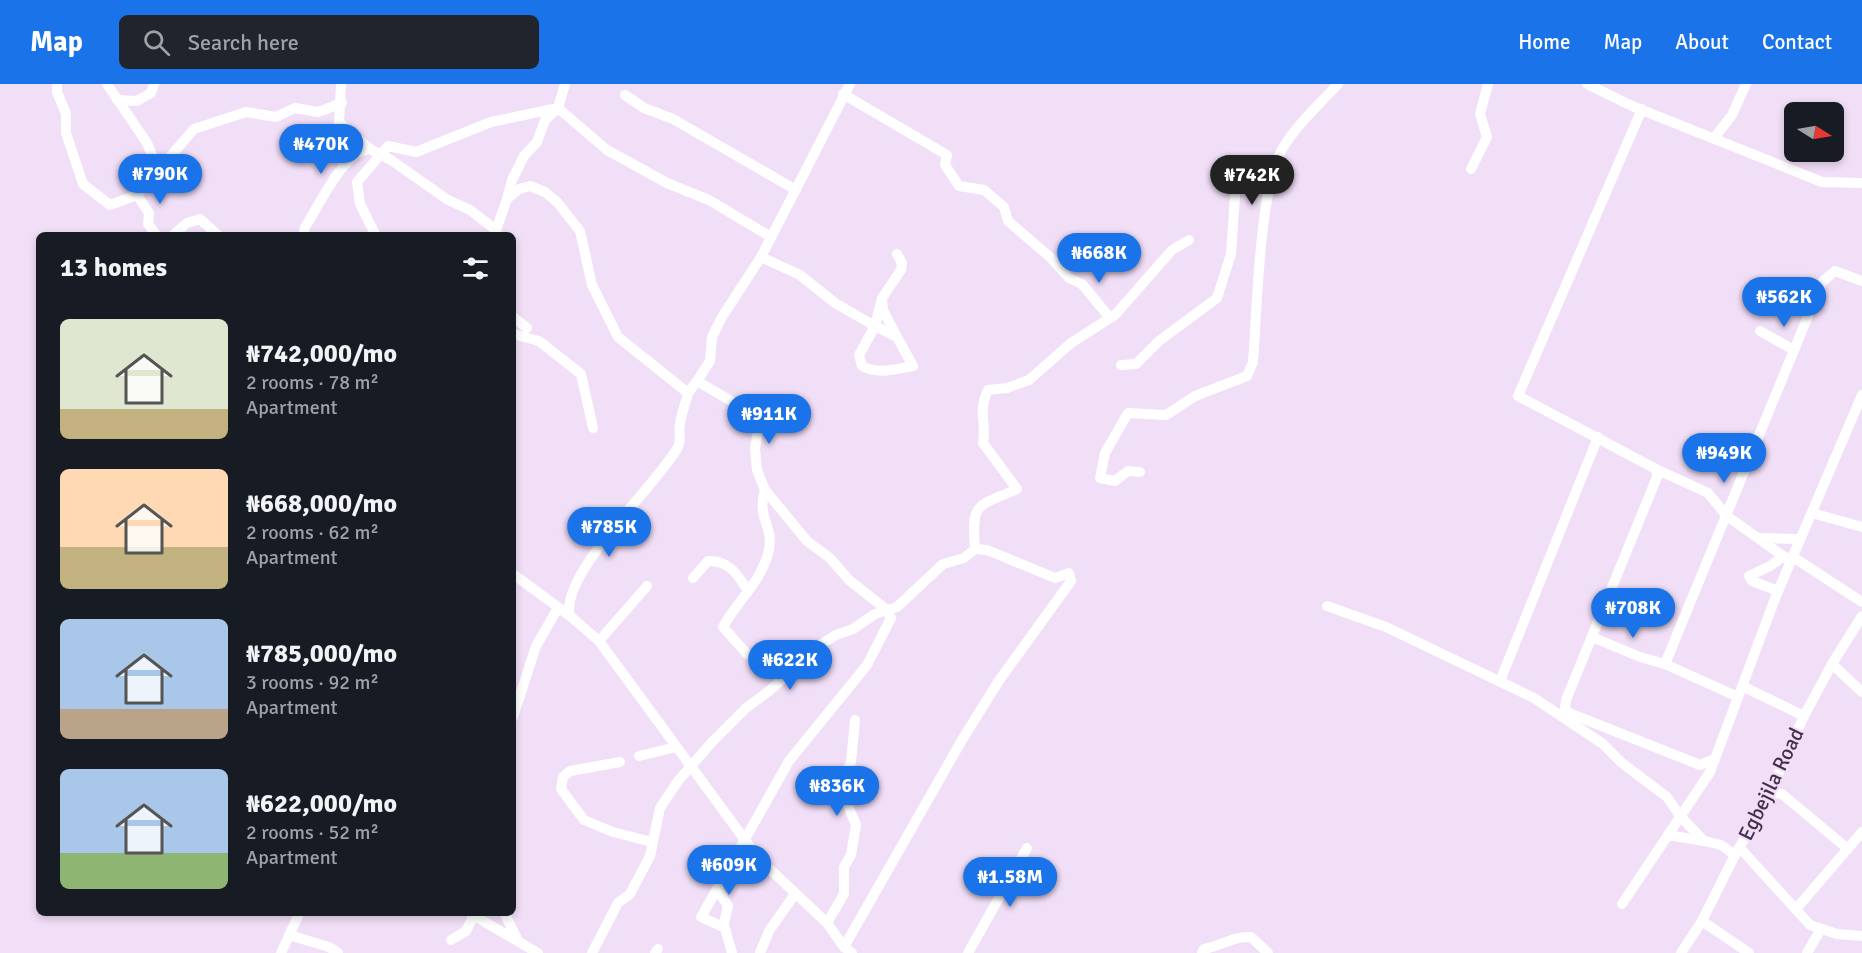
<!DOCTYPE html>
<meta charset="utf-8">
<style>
:root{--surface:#171b24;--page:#20242c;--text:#f1f3f6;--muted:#9ea1a6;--accent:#1a73e8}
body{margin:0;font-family:Signika,sans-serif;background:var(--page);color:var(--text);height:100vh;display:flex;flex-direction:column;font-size:22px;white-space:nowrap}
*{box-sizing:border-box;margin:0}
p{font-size:20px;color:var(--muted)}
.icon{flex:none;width:33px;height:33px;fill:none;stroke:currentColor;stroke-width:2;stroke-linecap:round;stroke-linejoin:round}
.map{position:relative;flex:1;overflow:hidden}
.details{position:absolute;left:36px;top:148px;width:480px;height:684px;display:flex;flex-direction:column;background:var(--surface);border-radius:9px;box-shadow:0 3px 9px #0003}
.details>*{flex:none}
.needle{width:39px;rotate:101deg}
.fabs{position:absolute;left:1784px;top:18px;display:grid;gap:12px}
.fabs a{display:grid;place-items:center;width:60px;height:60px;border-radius:9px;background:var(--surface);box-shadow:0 3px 9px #0003;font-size:30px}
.price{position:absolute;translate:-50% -51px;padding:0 14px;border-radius:21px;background:var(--accent);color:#fff;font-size:20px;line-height:39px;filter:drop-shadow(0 2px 3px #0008)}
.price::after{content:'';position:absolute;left:50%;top:36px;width:18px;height:14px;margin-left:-9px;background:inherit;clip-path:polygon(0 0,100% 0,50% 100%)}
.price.on{background:#222;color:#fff}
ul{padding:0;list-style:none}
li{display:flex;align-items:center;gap:18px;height:150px;padding:0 24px}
li span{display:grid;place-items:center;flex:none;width:168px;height:120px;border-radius:9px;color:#555}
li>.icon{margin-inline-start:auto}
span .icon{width:72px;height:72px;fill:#fffc;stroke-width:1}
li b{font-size:26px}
h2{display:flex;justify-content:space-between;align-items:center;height:72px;padding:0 24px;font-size:26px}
header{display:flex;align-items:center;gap:36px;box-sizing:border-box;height:84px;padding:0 30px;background:var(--accent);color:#fff}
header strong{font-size:28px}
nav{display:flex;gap:33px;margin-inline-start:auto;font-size:21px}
.search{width:420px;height:54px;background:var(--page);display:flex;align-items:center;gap:15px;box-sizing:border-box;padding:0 21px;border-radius:9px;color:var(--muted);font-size:22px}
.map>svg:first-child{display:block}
</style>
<header>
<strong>Map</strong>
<div class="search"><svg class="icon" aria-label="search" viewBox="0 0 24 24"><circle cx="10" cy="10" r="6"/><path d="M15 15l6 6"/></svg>Search here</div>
<nav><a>Home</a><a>Map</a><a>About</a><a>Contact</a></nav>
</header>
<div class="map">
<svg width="1862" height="869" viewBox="0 0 1862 869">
<rect width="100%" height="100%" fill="#f1def7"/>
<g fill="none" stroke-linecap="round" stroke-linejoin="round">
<!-- minor -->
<g stroke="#fff" stroke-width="10">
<path d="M 57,0 L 57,8 L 66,30 L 66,49 L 83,100 L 110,121 L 137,111 L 194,45 L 246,28 L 276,33 L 295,24 L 318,28 L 342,19"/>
<path d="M 107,0 L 147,59 L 159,88"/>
<path d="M 341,0 L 339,38 L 370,65 L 391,76 L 448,116 L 470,126 L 496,146"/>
<path d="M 565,0 L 558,24 L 545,36 L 537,58 L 524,72 L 512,96 L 507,115 L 519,105 L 530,102 L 545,108 L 557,118 L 580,147 L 592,201 L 618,253 L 688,309 L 697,297 L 760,334 L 755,365 L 757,386 L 765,406 L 807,457 L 830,474 L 849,496 L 887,526 L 891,534 L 867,581 L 789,677 L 704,828 L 701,833 L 725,844 L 732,869"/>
<path d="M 1587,0 L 1632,22 L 1822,98 L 1862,99"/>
<path d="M 843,10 L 947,71 L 945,81 L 959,102 L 984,106 L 1004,123 L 1008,137 L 1050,173 L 1069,194 L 1082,200 L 1110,234"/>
<path d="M 625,11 L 644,24 L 673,35 L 796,106"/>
<path d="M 117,16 L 137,17 L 151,9 L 154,0"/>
<path d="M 1642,25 L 1518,312 L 1656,385 L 1708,409 L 1727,432 L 1790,477"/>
<path d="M 1715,53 L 1732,31 L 1746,0"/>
<path d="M 1471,85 L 1487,53 L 1480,30 L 1488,0"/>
<path d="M 137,111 L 149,129 L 148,140 L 157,152"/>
<path d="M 497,151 L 496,146 L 507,115"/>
<path d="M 172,152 L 187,139 L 200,135 L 219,152"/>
<path d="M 303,152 L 305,143 C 320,121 342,68 370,65"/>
<path d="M 376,152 L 360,120 L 357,98 L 388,62 L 416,68 L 491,38 L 558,24 L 607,66 L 667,99 L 709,116 L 771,153"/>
<path d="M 761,173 L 800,191 L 835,219 L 873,241 L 897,253 L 913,282 C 896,285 878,291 862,282 L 859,271 L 875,242 L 882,214"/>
<path d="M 513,233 L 527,244"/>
<path d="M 1760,247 L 1794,266"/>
<path d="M 513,250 L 539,257 L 581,290 L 593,344"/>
<path d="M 897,253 L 883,226 L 882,214 L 901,186 L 902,179 L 897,170"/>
<path d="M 1121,281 L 1136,280 L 1159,257 L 1217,214 L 1231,170 L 1236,97 L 1275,82"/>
<path d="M 697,297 L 710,277 L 712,253 L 722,233 L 761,173 L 850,0"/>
<path d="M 1656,385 L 1657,393 L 1566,616 L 1565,624 L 1569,629 L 1700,681 L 1715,675"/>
<path d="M 1140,388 L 1128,387 L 1115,397 L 1100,394 L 1105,369 L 1128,329 L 1166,331 L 1195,312 L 1247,292 L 1253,278 C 1257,229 1259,99 1284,62 C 1298,39 1320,20 1338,0"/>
<path d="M 765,406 C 756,434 774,442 769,466 C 762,497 738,516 723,543 L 747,570 L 787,589"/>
<path d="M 1812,429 L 1862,443"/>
<path d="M 1762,454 L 1800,455"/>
<path d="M 975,465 C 971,417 977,423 1017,405 L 983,359 C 987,336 977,330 988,306 L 1007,304 L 1029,296 L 1071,259 L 1115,231 L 1172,166 L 1189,156"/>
<path d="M 1793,473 L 1862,518"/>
<path d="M 513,490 L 570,532 L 599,557 L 759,775 L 827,839 L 844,863 L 852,869"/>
<path d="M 693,494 L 708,477 C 729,476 738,491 748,507"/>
<path d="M 1778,507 L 1752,497 L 1749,492 L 1770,482 L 1784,472"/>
<path d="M 1327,522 L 1386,543 L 1534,614 L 1603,660 L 1622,679 L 1667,713 L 1680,732 L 1704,757 L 1721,761 L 1735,771"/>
<path d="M 570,532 C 559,490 658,400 678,363 C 682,355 678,349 680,340 C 681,330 686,319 688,309"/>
<path d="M 1592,553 L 1640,573 L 1665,580"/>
<path d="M 599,557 L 647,502"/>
<path d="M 1832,580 L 1862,608"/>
<path d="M 1500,597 L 1598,353"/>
<path d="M 1742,602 L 1804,632"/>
<path d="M 1738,613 L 1665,580 L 1822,198 L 1835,187 L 1862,197"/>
<path d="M 513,633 L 536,562 L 558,524"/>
<path d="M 639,672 L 676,663"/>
<path d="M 620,678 L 570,687 L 563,693 L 561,705 L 584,736 L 613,748 L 652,758"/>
<path d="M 1771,708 L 1782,710 L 1848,765"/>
<path d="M 1668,751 L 1704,757"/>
<path d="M 1740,764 L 1810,841 L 1837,850 L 1862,852"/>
<path d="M 717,805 L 728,822 L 723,843"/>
<path d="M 1622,820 L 1710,688 L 1776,512 L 1862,311"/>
<path d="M 1796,825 L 1862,748"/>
<path d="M 471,830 L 538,869"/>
<path d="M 505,830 L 517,855"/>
<path d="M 1702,837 L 1749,869"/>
<path d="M 827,839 L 844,810 L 844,783 L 851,771 L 856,741 L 840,702 L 851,678 L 855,636"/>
<path d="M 289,851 L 329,863 L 338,869"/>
<path d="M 451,856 L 466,847 L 474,831"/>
<path d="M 281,869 L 299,830"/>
<path d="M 592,869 L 618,819 L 630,810 L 650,772 L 660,724 L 678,697 L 712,658 L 746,624 L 769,607 L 823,559 L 836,551 L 853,545 L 875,530 L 897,523 L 943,480 L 964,474 L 975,465 L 987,466 L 1055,494 L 1069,489 L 1071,497 L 998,598 L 962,656 L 844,863"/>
<path d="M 655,869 L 658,865"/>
<path d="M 760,869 L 769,847 L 795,810"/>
<path d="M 968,869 L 1027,764"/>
<path d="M 1202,869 L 1204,865 C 1221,862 1233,852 1251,853 L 1268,869"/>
<path d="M 1681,869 L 1702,837 L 1735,771 L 1766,718 L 1804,632 L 1832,580 L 1862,532"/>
<path d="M 1807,869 L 1821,845"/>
</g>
</g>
<g text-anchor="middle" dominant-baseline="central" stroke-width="4.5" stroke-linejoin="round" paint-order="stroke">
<!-- street labels -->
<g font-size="21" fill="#433049" stroke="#f1def7">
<text transform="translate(1771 700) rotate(-64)">Egbejila Road</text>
</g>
</g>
</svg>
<div class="fabs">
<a><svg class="needle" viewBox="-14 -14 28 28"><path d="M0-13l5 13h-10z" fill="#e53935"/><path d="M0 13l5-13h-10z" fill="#9ea1a6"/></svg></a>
</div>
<b class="price" style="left:321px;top:91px">₦470K</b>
<b class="price" style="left:160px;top:121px">₦790K</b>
<b class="price on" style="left:1252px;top:122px">₦742K</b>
<b class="price" style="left:1099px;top:200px">₦668K</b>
<b class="price" style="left:1784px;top:244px">₦562K</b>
<b class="price" style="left:769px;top:361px">₦911K</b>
<b class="price" style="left:1724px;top:400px">₦949K</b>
<b class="price" style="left:609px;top:474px">₦785K</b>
<b class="price" style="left:1633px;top:555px">₦708K</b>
<b class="price" style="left:790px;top:607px">₦622K</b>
<b class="price" style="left:837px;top:733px">₦836K</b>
<b class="price" style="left:729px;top:812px">₦609K</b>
<b class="price" style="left:1010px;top:824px">₦1.58M</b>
<section class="details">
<h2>13 homes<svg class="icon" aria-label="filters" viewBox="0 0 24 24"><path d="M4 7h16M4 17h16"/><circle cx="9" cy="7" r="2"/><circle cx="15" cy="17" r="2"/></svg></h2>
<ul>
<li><span style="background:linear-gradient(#dfe7d0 75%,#c2b280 0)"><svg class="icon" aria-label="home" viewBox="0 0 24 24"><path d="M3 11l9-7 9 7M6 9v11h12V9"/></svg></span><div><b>₦742,000/mo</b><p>2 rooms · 78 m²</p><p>Apartment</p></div></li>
<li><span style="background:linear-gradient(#ffd9b3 65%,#c2b280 0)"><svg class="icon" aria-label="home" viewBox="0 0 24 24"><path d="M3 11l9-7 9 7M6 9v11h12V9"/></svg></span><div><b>₦668,000/mo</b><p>2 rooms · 62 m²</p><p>Apartment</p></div></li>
<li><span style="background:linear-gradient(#a9c7e8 75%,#b9a48a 0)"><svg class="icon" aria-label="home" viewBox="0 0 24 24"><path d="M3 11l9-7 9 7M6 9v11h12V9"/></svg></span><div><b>₦785,000/mo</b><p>3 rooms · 92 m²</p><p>Apartment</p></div></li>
<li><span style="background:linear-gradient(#a9c7e8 70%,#8fb573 0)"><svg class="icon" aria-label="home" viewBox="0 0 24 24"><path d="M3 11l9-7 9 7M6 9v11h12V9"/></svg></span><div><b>₦622,000/mo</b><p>2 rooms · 52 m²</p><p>Apartment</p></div></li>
</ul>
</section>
</div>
